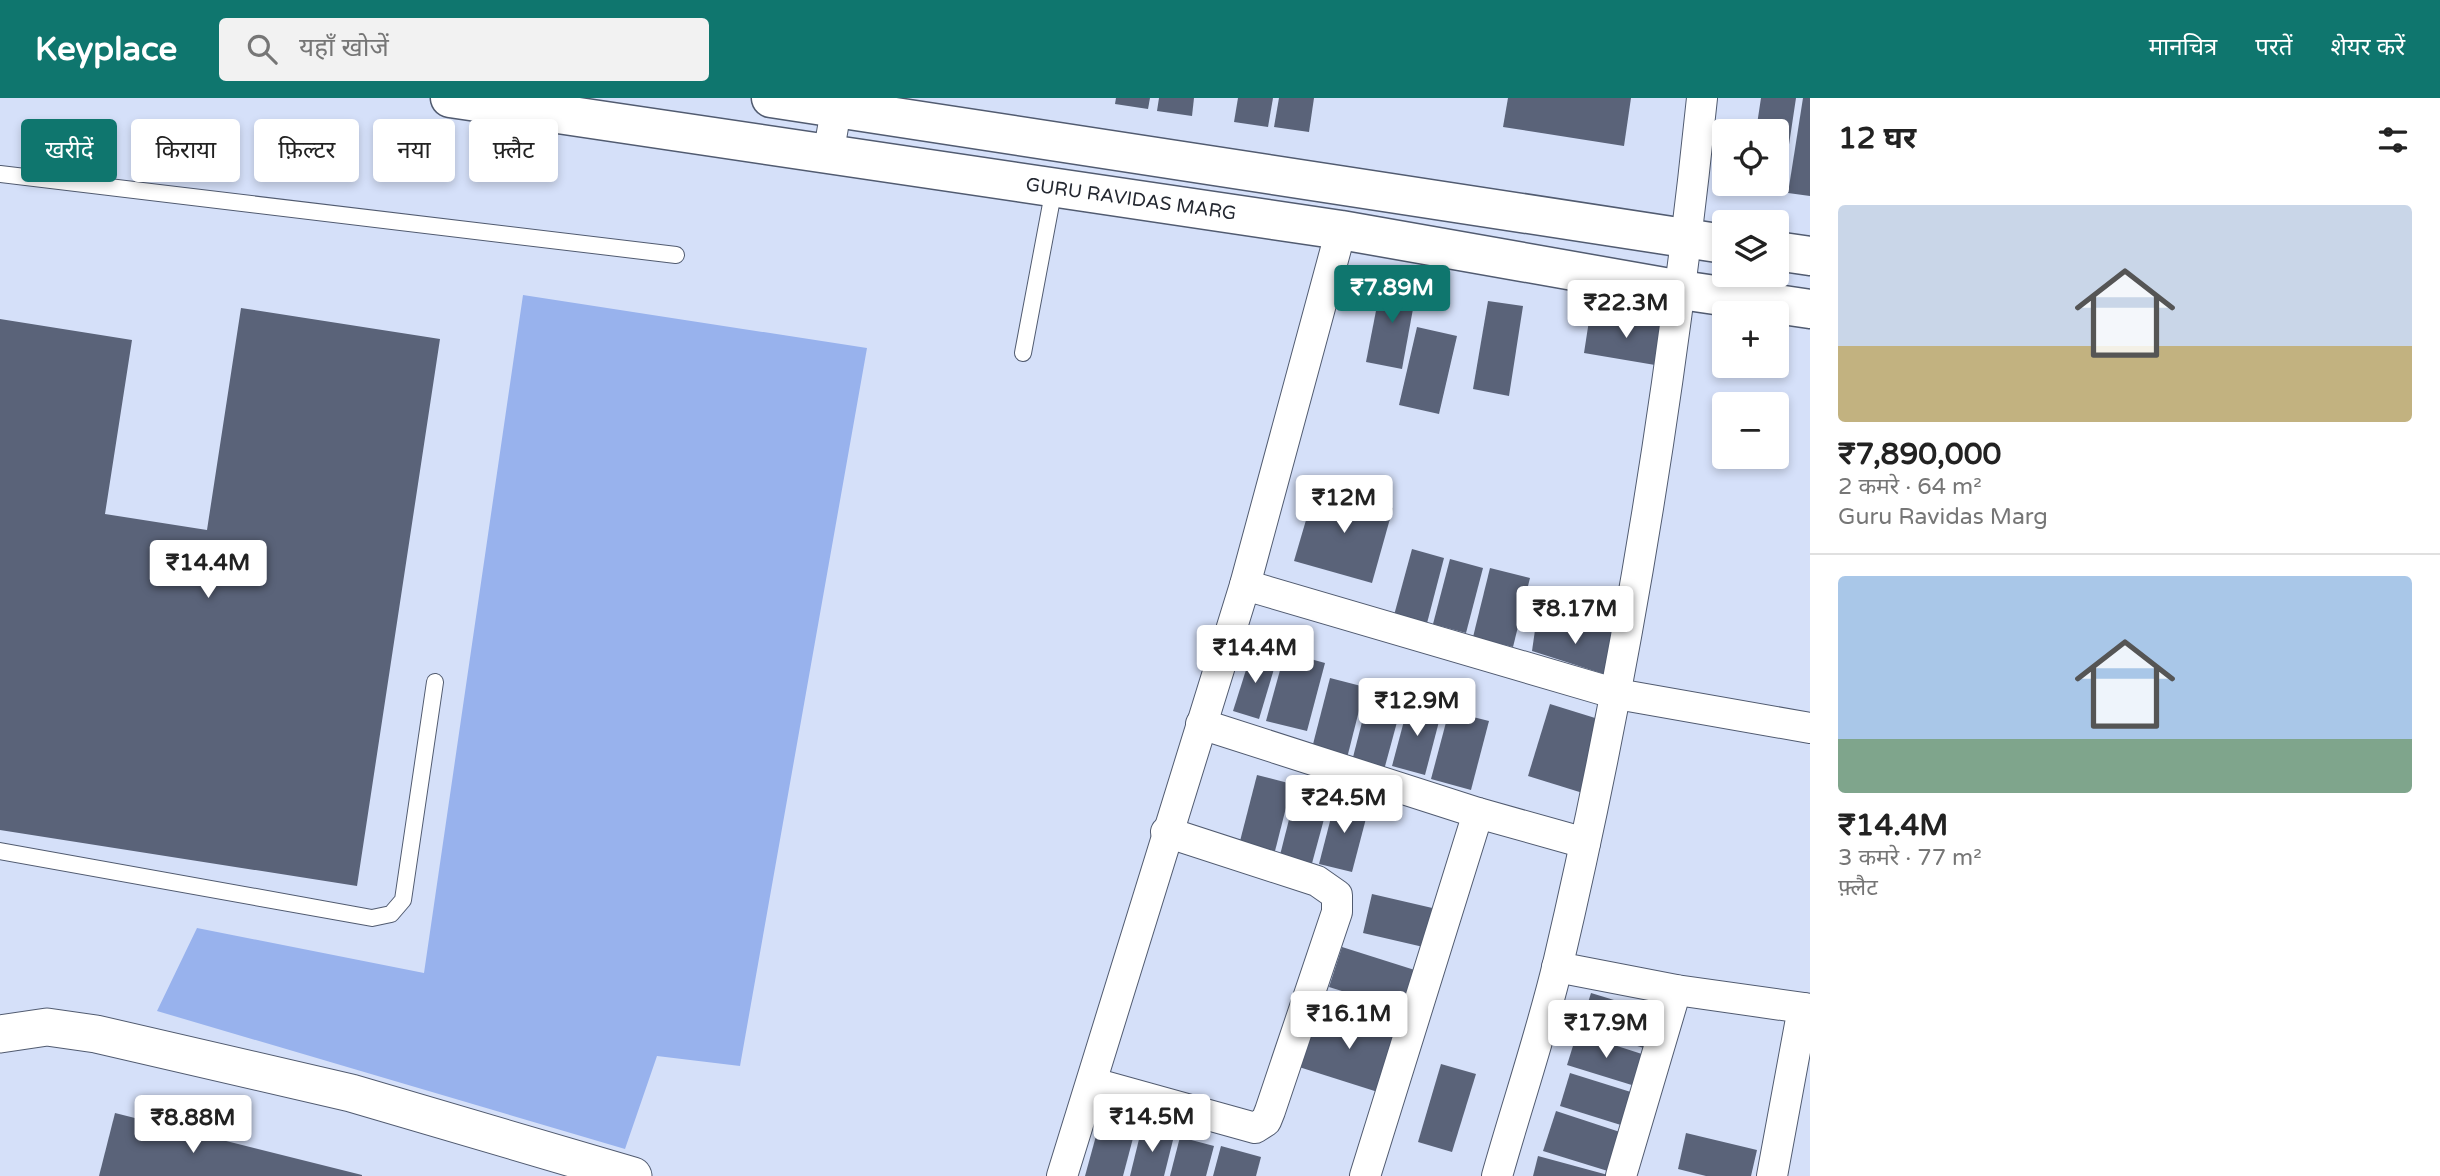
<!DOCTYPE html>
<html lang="hi">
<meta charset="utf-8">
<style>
:root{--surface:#fff;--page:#f2f2f2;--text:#222;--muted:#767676;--line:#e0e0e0;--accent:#0f766e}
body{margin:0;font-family:"Varela Round","Noto Sans Devanagari",sans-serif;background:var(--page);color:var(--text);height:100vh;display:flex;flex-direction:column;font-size:26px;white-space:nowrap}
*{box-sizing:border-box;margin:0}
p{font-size:23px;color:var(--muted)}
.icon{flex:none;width:38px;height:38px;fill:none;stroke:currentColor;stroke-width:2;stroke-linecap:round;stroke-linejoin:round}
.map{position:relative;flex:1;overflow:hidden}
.panel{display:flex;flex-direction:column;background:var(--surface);width:630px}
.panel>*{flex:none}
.top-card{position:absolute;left:21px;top:21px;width:665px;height:63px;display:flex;gap:14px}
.buttons{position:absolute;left:1712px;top:21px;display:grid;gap:14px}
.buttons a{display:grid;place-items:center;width:77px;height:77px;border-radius:7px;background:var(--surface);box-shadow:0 4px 10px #0003;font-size:35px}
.price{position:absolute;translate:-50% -60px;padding:0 16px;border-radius:7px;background:#fff;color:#222;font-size:23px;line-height:46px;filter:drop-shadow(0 2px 4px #0008)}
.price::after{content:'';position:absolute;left:50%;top:42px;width:21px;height:16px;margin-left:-10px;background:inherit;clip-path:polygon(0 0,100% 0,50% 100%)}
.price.active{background:var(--accent);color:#fff}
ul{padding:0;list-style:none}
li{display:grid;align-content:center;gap:14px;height:371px;padding:0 28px}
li+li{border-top:2px solid var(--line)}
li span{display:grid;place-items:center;height:217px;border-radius:7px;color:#555}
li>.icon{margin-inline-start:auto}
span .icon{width:126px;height:126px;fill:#fffc;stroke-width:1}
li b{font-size:30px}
h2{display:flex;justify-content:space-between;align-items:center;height:84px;padding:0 28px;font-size:30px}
.pill{padding:0 24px;border-radius:7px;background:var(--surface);box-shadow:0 4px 10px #0003;font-size:24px;line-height:63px}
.pill.active{background:var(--accent);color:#fff}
header{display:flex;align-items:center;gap:42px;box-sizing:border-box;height:98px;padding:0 35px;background:var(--accent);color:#fff}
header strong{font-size:33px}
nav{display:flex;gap:38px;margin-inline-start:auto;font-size:24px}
.search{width:490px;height:63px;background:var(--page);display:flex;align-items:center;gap:18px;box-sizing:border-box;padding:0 24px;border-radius:7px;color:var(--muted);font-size:26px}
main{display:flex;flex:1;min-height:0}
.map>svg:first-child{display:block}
</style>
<header>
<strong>Keyplace</strong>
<div class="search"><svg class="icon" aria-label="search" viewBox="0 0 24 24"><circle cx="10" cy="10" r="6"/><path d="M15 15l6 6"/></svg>यहाँ खोजें</div>
<nav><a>मानचित्र</a><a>परतें</a><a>शेयर करें</a></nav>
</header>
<main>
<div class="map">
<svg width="1810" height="1078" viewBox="0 0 1810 1078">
<rect width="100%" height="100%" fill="#d5e0f9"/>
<!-- green -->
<path fill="#98b2ed" d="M 523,197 L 867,250 L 740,968 L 657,958 L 625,1051 L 157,913 L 197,830 L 424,875 Z"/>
<!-- building -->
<g fill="#5a6379">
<path d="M 1116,0 L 1150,0 L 1148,11 L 1115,6 Z"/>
<path d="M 1159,0 L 1194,0 L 1192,18 L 1157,13 Z"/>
<path d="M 1238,0 L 1273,0 L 1268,29 L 1234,24 Z"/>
<path d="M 1279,0 L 1314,0 L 1309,34 L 1274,29 Z"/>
<path d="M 1508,0 L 1631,0 L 1624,48 L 1503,29 Z"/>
<path d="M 1761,0 L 1796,0 L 1782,93 L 1747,88 L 1748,86 L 1776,86 L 1776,33 L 1756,33 Z"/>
<path d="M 1803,0 L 1810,0 L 1810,98 L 1788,95 Z"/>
<path d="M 1382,182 L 1417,189 L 1402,271 L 1366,264 Z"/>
<path d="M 1488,203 L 1523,208 L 1509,298 L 1473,291 Z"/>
<path d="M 241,210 L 440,241 L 357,788 L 0,732 L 0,221 L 132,242 L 105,416 L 207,432 Z"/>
<path d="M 1590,216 L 1667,228 L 1661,268 L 1584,255 Z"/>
<path d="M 1417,229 L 1457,238 L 1439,316 L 1399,307 Z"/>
<path d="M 1316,388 L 1393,410 L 1372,485 L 1294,463 Z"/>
<path d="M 1412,451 L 1444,460 L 1426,529 L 1393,521 Z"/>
<path d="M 1450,461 L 1483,470 L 1466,535 L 1433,526 Z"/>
<path d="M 1490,470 L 1530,480 L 1513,549 L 1473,539 Z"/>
<path d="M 1536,525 L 1614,534 L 1607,577 L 1532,553 Z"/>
<path d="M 1252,553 L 1277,561 L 1259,621 L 1233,613 Z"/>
<path d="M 1285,554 L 1325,565 L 1307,633 L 1266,623 Z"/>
<path d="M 1330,580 L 1365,589 L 1347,660 L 1312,650 Z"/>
<path d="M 1370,593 L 1403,602 L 1384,672 L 1352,663 Z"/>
<path d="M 1409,604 L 1442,612 L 1425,677 L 1392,668 Z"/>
<path d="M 1550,606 L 1608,624 L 1586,696 L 1528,678 Z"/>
<path d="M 1449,613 L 1489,623 L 1471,692 L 1431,681 Z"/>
<path d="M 1257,677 L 1292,686 L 1274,757 L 1239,747 Z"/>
<path d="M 1297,690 L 1330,699 L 1311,769 L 1279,761 Z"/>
<path d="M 1336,700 L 1369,709 L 1352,774 L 1319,766 Z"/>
<path d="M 1372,796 L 1441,812 L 1432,851 L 1363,835 Z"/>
<path d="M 1342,849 L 1421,874 L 1409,914 L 1329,889 Z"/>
<path d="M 1591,895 L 1660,916 L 1650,952 L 1580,930 Z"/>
<path d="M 1317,910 L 1399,936 L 1381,995 L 1299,969 Z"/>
<path d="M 1577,935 L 1645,957 L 1635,988 L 1567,967 Z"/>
<path d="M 1441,966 L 1476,976 L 1452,1054 L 1418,1044 Z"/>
<path d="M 1570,975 L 1634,995 L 1624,1028 L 1560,1008 Z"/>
<path d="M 1556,1013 L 1623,1035 L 1611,1074 L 1543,1053 Z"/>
<path d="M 115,1015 L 362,1077 L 362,1078 L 99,1078 Z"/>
<path d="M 1102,1016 L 1137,1025 L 1123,1078 L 1085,1078 Z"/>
<path d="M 1142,1029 L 1174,1038 L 1164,1078 L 1130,1078 Z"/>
<path d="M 1686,1035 L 1757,1052 L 1751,1078 L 1706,1078 L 1678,1071 Z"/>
<path d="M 1180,1039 L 1214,1048 L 1206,1078 L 1170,1078 Z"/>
<path d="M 1221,1048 L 1261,1059 L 1256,1078 L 1213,1078 Z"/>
<path d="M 1538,1058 L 1608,1077 L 1608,1078 L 1533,1078 Z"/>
</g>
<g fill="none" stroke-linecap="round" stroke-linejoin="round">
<!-- service casing -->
<g stroke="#515b70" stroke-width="18">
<g id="service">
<path d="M 0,76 L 676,157"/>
<path d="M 1023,255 L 1054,90"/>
<path d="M 0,753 L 372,820 L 391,816 L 403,802 L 435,584"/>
</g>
</g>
<!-- minor casing -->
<g stroke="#515b70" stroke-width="32">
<g id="minor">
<path d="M 828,58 L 838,0"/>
<path d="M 1245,487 L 1617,596 L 1810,630"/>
<path d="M 1201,626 L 1478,715 L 1585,745"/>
<path d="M 1557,869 L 1676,892 L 1810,911"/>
<path d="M 1093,985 L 1255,1030 L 1266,1023 L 1270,1013 L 1337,814 L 1337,797 L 1317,783 L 1166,734"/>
<path d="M 1062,1078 L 1245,487 L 1341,132"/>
<path d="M 1365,1078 L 1478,715"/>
<path d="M 1497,1078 C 1517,1007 1541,937 1558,866 C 1625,581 1672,291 1702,0"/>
<path d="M 1621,1078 L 1676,892"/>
<path d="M 1772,1078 L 1803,910"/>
</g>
</g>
<!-- tertiary casing -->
<g stroke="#515b70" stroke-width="39">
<path id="tertiary" d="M 0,936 L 47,929 L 96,936 L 351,995 L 633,1078"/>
</g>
<!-- secondary casing -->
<g stroke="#515b70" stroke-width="41">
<g id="secondary">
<path d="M 450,0 L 1341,132 L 1681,192 L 1810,211"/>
<path d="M 771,0 L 1724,146"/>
<path d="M 1776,153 L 1810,158"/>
</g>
</g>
<!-- service -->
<use href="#service" stroke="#fff" stroke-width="16"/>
<!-- minor -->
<use href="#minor" stroke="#fff" stroke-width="30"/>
<!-- tertiary -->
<use href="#tertiary" stroke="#fff" stroke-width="37"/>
<!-- secondary -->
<use href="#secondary" stroke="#fff" stroke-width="38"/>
</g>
<g text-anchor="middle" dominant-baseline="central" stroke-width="7" stroke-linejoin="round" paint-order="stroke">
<!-- street labels -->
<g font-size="19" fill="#242831" stroke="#fff">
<text transform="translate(1131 101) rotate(8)">GURU RAVIDAS MARG</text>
</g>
</g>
</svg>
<div class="buttons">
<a><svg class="icon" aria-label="locate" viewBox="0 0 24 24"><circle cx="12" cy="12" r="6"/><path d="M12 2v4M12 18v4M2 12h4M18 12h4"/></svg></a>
<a><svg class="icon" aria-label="layers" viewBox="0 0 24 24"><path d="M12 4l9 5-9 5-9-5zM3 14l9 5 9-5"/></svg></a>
<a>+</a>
<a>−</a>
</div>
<b class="price active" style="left:1392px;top:227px">₹7.89M</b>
<b class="price" style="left:1626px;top:242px">₹22.3M</b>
<b class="price" style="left:1344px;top:437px">₹12M</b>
<b class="price" style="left:208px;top:502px">₹14.4M</b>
<b class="price" style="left:1575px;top:548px">₹8.17M</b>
<b class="price" style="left:1255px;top:587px">₹14.4M</b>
<b class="price" style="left:1417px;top:640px">₹12.9M</b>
<b class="price" style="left:1344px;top:737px">₹24.5M</b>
<b class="price" style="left:1349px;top:953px">₹16.1M</b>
<b class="price" style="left:1606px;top:962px">₹17.9M</b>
<b class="price" style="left:1152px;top:1056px">₹14.5M</b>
<b class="price" style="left:193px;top:1057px">₹8.88M</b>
<div class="top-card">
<a class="pill active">खरीदें</a>
<a class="pill">किराया</a>
<a class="pill">फ़िल्टर</a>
<a class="pill">नया</a>
<a class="pill">फ़्लैट</a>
</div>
</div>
<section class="panel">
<h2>12 घर<svg class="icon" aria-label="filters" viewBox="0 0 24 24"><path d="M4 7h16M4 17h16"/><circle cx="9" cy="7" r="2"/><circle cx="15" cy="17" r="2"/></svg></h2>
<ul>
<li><span style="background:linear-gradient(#c9d6e8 65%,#c2b280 0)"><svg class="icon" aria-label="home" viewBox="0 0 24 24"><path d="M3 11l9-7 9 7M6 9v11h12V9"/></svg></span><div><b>₹7,890,000</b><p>2 कमरे · 64 m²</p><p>Guru Ravidas Marg</p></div></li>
<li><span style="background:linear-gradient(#a9c7e8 75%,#7fa58c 0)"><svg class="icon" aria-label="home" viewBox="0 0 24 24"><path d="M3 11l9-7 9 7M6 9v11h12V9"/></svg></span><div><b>₹14.4M</b><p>3 कमरे · 77 m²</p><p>फ़्लैट</p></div></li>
</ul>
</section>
</main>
